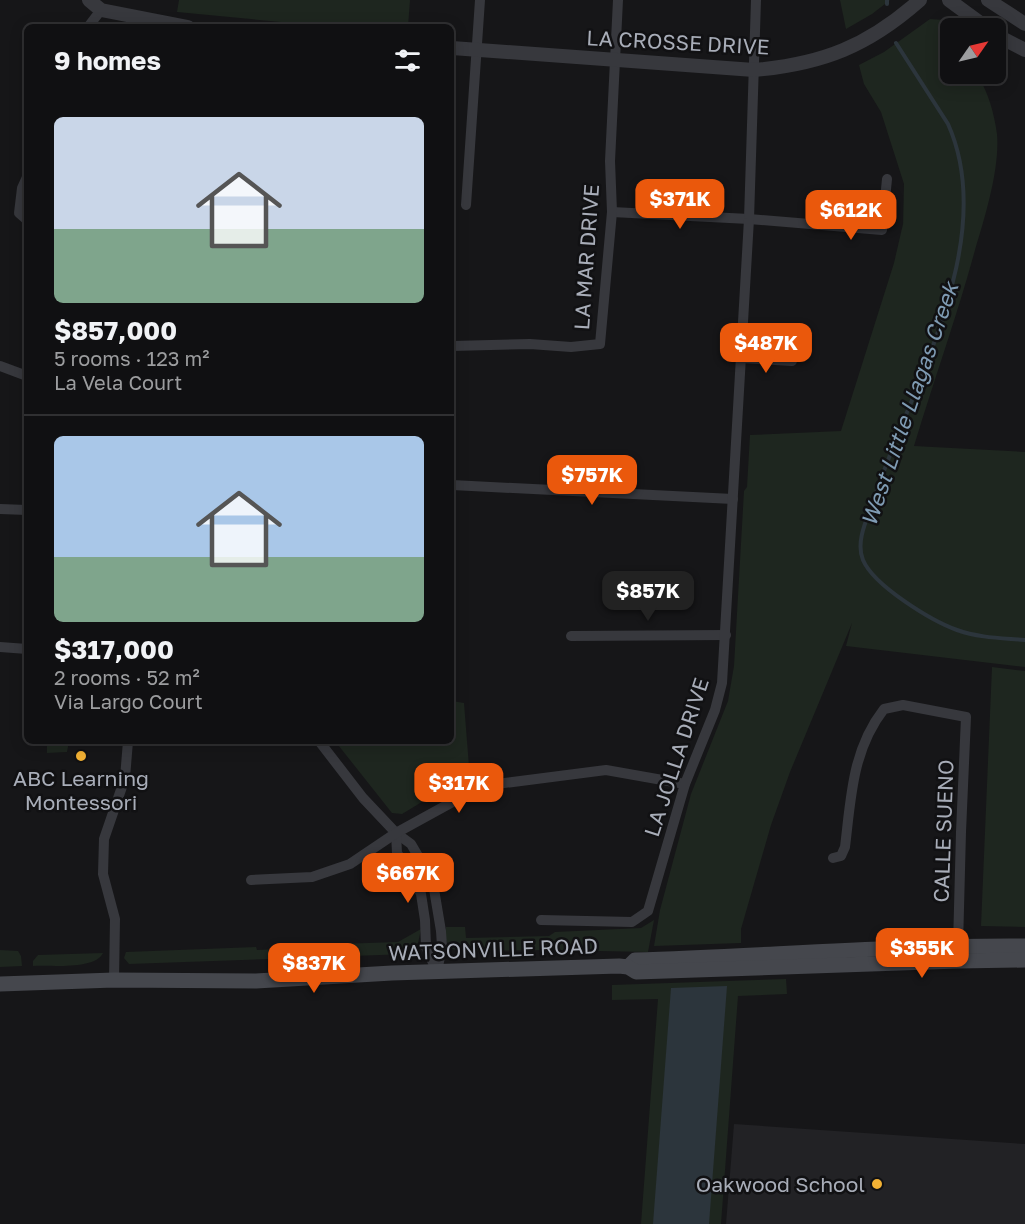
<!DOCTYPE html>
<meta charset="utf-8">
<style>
:root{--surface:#101012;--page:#19191b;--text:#f1f3f6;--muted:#9c9d9f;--line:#303032;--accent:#ea580c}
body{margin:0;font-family:"Golos Text",sans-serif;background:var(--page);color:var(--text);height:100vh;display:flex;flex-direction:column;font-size:22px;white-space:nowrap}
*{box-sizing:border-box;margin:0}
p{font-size:20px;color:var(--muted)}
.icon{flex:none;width:33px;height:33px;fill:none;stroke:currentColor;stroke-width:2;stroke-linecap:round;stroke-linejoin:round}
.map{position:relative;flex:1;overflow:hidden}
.sheet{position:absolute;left:24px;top:24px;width:430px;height:720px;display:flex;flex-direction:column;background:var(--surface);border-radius:9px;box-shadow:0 3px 15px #0003,0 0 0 2px var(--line)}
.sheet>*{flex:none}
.needle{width:39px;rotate:56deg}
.buttons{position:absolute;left:940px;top:18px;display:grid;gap:12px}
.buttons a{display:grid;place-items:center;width:66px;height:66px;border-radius:9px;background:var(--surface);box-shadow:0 3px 15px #0003,0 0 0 2px var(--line);font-size:30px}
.price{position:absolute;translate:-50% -51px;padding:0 14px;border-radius:12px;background:var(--accent);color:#fff;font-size:20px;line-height:39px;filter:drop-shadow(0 2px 3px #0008)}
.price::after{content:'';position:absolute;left:50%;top:36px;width:18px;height:14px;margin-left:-9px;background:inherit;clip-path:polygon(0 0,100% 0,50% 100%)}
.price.on{background:#222;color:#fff}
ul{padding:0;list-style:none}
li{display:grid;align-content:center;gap:12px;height:318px;padding:0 30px}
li+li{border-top:2px solid var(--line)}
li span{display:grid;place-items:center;height:186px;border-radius:9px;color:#555}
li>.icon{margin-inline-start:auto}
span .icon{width:108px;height:108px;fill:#fffc;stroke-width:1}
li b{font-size:26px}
h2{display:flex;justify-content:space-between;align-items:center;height:72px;padding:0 30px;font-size:26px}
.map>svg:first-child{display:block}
</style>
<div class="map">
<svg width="1025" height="1224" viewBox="0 0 1025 1224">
<rect width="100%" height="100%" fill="#161618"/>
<!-- built -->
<path fill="#222225" d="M 734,1124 L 1025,1144 L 1025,1224 L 726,1224 Z"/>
<!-- green -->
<g fill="#1e261f">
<path d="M 179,0 L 410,0 L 408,27 L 333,27 L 177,12 Z"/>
<path d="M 840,0 L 890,0 L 872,14 L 846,29 Z"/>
<path d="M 930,19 L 943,20 L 951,31 L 951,74 L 977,74 C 988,92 994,112 997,134 C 1000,168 985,217 975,250 C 957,316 934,380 914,446 L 1025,452 L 1025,667 L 846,646 L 852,623 L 790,772 L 771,825 L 741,929 L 741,943 L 654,946 L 660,910 L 691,794 L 728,701 L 734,666 L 744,491 L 747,487 L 750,435 L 841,431 L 894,263 L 903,224 L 904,184 L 881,112 L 864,84 L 859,65 L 884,52 Z"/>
<path d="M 992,667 L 1025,671 L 1025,927 L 981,926 Z"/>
<path d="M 452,701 L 464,703 L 470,779 L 435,794 L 402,814 L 392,813 L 335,741 L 452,741 Z"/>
<path d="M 53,741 L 69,741 L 67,752 L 47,753 L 47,744 Z"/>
<path d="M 654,920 L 648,952 L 551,950 L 458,951 L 450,948 L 446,940 L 446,927 L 465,927 L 466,938 L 549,936 L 555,932 L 641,928 Z"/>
<path d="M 421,929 L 417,948 L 408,954 L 129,964 L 124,958 L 126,952 L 256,947 L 257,950 L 277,949 L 277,946 L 398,942 Z"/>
<path d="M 0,950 L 18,951 L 21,956 L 22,966 L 0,967 Z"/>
<path d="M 103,953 C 95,970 51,965 33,966 L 33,961 L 38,955 Z"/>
<path d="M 786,979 L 787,994 L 738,996 L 721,1224 L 641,1224 L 658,999 L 612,1000 L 612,985 Z"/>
</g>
<!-- water -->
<path fill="#2c353c" d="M 727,986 L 709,1224 L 653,1224 L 671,988 Z"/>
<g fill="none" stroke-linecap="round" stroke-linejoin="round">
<!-- stream -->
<g stroke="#2c353c" stroke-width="4">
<path d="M 887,0 L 887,4"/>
<path d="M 896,43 L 948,124 C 1000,240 910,388 874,499 C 868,517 855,541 863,560 C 874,586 932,621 957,630 C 979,638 1003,638 1025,640"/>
</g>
<!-- minor -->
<g stroke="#37383d" stroke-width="10">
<path d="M 88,27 L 101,10"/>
<path d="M 27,177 L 22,188 L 19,213 L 27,220"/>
<path d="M 466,205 L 480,0"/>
<path d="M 612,212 L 749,219 L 882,230 L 887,179"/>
<path d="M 452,346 L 530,344 L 571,347 L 600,344 L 612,212 L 610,161 L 618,0"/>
<path d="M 741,358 L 792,361"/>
<path d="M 0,366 L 27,376"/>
<path d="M 452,485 L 733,499"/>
<path d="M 0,509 L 27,510"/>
<path d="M 571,636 L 726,635"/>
<path d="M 0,647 L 27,649"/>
<path d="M 319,741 L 363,798 L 396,833 L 411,844 L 428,873 L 434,889 L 441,931 L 442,946 L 437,972"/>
<path d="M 396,833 L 397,853 L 412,875 L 421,894 L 425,920 L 426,947 L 437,972"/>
<path d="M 833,858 L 841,856 L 845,847 C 851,798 852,750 884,709 L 903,705 L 966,717 L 961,832 L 958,946"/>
<path d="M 251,880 L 312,877 L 350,864 L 396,833 L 467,794 L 497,784 L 606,770 L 685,784"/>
<path d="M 541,920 L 632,922 L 648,911 L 685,784 L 715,710 L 722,683 L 749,219 L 756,0"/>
<path d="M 114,980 L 115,919 L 103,874 L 104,839 L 125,778 L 128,741"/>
</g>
<!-- tertiary -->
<g stroke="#37383d" stroke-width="14">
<path d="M 89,0 L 101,10 L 188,27"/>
<path d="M 949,0 L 987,28"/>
<path d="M 988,0 L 1025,24"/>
<path d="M 996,35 L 1025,50"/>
<path d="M 452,48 L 754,70 C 823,64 868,46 920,0"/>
</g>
<!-- secondary -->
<g stroke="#45474d" stroke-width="15">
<path d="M 628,967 L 635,960 C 765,956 895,945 1025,946"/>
<path d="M 0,984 L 114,980 L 256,981 L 392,973 L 619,966 L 628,967 L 636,972 L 958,961 L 1025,960"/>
</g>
</g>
<!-- markers -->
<g fill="#f2b134" stroke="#111113" stroke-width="2">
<circle cx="81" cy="756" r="6"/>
<circle cx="877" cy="1184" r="6"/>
</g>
<g text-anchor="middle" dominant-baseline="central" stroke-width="5" stroke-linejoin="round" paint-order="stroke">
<!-- street labels -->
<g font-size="21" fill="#a8adb8" stroke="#111113">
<text transform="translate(678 42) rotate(3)">LA CROSSE DRIVE</text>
<text transform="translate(586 257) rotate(-86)">LA MAR DRIVE</text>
<text transform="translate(676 757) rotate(-72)">LA JOLLA DRIVE</text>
<text transform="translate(943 831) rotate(-88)">CALLE SUENO</text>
<text transform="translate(493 949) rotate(-2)">WATSONVILLE ROAD</text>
</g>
<!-- poi labels -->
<g font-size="21" fill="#a8adb8" stroke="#111113">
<text x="81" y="778">ABC Learning<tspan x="81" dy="24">Montessori</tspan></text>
<text x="865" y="1184" text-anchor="end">Oakwood School</text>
</g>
<!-- water labels -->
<g font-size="22" font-style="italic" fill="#7f9bb3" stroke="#111113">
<text transform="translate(909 404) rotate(-71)">West Little Llagas Creek</text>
</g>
</g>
</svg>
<div class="buttons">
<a><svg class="needle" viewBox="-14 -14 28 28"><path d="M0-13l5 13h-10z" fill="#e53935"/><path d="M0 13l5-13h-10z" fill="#9c9d9f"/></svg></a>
</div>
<b class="price" style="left:680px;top:230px">$371K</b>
<b class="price" style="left:851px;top:241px">$612K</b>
<b class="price" style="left:766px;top:374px">$487K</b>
<b class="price" style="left:592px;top:506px">$757K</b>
<b class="price on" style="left:648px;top:622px">$857K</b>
<b class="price" style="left:459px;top:814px">$317K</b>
<b class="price" style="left:408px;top:904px">$667K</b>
<b class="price" style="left:922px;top:979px">$355K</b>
<b class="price" style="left:314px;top:994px">$837K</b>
<section class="sheet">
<h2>9 homes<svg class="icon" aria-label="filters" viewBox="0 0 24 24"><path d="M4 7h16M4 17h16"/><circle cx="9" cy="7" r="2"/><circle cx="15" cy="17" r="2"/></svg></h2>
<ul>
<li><span style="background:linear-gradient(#c9d6e8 60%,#7fa58c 0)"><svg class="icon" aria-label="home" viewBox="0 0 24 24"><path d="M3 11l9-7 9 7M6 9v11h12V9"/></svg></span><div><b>$857,000</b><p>5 rooms · 123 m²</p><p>La Vela Court</p></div></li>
<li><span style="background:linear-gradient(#a9c7e8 65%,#7fa58c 0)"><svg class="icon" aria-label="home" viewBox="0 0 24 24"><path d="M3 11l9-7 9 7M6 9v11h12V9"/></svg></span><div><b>$317,000</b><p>2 rooms · 52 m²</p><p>Via Largo Court</p></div></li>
</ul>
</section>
</div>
